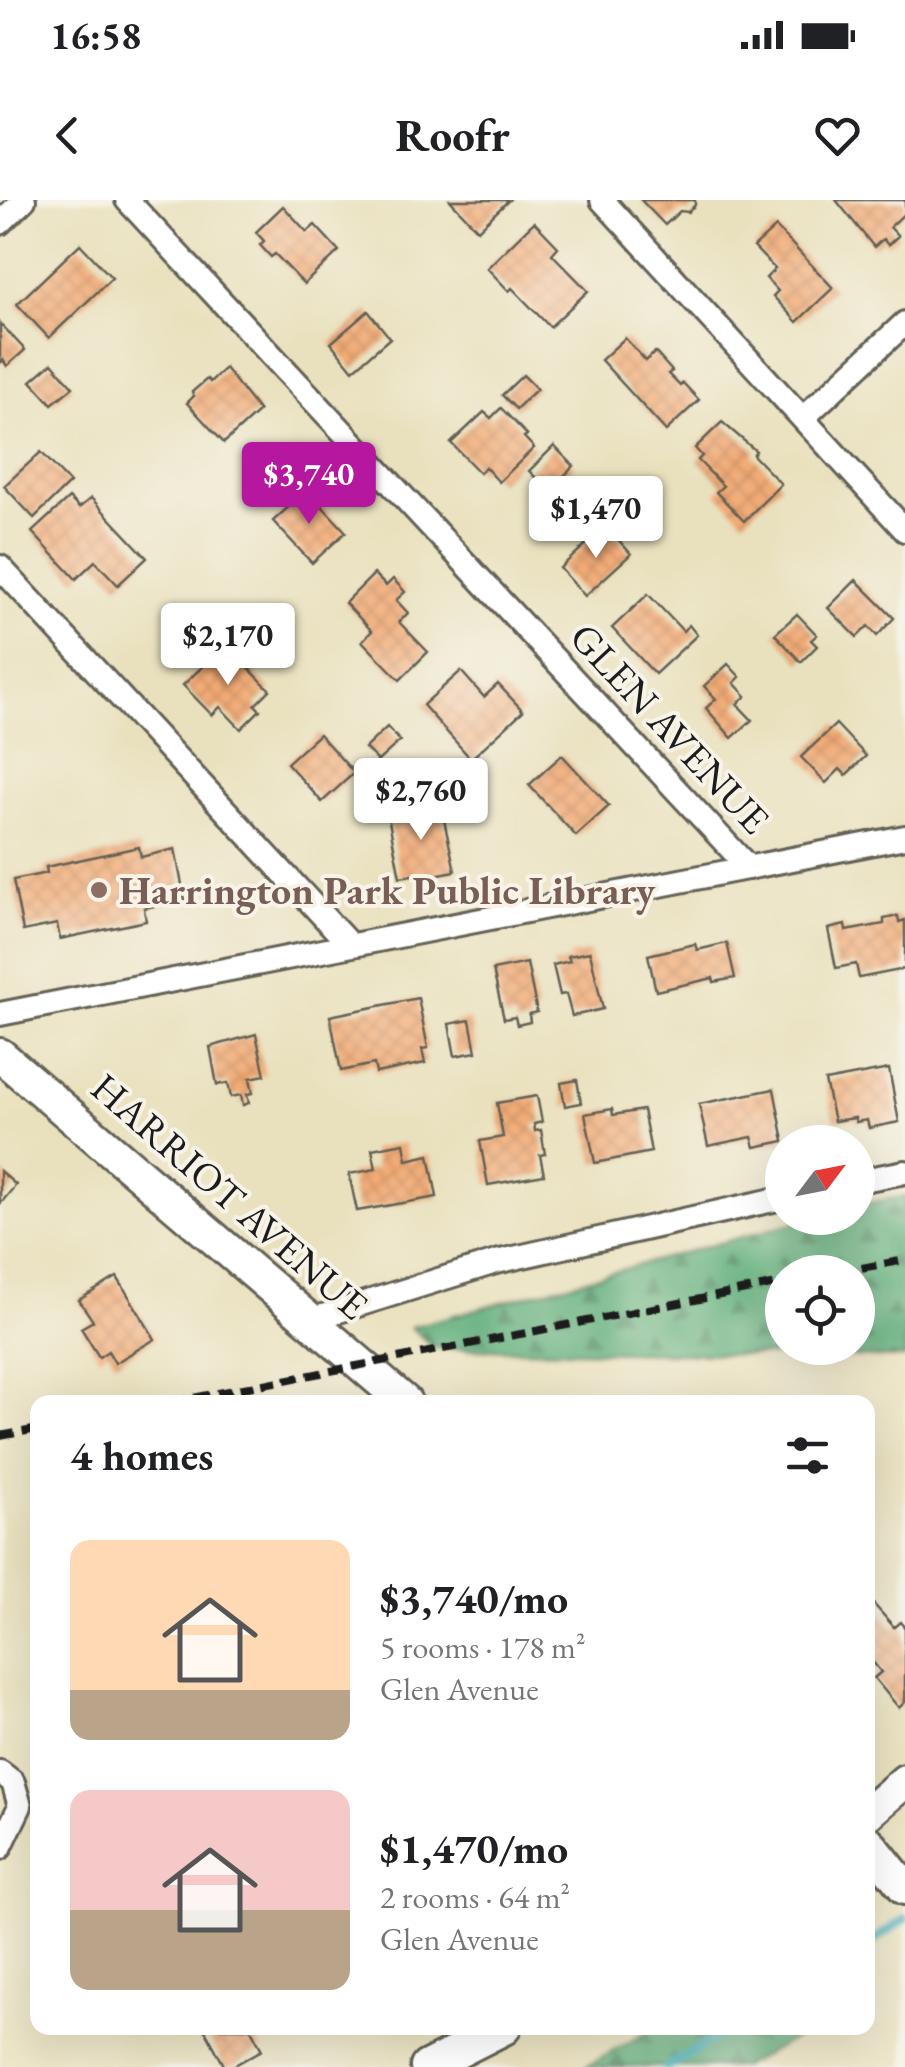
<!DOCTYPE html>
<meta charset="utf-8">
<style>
:root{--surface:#fff;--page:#f6f6f6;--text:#202124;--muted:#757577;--accent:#b5179e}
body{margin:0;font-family:"EB Garamond",serif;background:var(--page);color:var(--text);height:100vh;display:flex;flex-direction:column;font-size:38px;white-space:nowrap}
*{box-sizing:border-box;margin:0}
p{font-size:32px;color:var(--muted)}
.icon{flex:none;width:55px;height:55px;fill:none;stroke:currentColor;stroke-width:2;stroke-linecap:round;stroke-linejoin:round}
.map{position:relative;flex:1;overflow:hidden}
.details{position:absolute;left:30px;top:1195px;width:845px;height:640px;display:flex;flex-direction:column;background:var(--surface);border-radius:20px;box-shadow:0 10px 40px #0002}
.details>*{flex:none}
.needle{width:65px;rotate:58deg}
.controls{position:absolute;left:765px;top:925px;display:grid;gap:20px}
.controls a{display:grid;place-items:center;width:110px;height:110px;border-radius:50%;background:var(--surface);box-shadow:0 10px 40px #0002;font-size:50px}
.price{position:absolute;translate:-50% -85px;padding:0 22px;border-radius:10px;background:#fff;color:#222;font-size:32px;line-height:65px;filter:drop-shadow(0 2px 5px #0008)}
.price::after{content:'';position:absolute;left:50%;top:60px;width:30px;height:22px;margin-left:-15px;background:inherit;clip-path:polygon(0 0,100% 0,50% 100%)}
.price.on{background:var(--accent);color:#fff}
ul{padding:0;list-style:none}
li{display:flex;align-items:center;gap:30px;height:250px;padding:0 40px}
li span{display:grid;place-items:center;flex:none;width:280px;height:200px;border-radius:20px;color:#555}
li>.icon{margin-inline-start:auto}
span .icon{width:120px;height:120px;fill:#fffc;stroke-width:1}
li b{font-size:42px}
h2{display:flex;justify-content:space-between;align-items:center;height:120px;padding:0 40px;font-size:42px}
.status{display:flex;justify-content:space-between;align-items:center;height:70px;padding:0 50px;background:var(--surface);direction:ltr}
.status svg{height:28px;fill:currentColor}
header{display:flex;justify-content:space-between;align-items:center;height:130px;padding:0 40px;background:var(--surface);font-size:45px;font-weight:700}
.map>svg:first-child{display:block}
</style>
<div class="status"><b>16:58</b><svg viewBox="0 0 49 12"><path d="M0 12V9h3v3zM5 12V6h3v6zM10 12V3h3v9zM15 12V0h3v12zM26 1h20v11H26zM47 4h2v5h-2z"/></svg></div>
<header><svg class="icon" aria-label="back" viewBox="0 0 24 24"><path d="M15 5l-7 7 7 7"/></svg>Roofr<svg class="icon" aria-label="heart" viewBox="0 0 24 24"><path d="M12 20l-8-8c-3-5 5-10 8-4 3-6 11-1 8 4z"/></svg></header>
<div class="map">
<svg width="905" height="1867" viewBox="0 0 905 1867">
<defs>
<pattern id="forest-firs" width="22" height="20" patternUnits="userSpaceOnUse" patternTransform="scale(2.5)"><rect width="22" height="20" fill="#5fae7a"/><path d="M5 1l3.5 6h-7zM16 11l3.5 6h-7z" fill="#4e8d63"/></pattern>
<pattern id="building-cross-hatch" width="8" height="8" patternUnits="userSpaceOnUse" patternTransform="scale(2.5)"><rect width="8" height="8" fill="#f2ab76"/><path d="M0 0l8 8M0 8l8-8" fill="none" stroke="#cf9366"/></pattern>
</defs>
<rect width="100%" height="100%" fill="#f7f3e8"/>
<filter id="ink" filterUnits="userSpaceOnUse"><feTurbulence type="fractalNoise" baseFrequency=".01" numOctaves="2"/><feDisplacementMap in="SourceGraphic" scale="20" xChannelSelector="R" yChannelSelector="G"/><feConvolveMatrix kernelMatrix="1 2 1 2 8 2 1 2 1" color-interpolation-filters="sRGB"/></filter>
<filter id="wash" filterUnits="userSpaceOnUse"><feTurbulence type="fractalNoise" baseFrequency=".0048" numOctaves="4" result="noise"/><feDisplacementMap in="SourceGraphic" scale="40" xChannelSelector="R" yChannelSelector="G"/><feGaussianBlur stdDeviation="2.25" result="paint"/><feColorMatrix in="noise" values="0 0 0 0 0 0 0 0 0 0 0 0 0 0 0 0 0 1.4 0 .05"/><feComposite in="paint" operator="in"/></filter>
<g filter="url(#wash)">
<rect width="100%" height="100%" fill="#e9e1be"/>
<!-- forest -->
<g fill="url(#forest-firs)" stroke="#3e654b" stroke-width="2.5" fill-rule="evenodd">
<path d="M 905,996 L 905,1158 L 434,1148 L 411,1127 L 811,1018 L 858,1018 L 858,1005 ZM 782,1072 L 858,1072 L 858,1148 L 782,1148 Z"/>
<path d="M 654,1828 L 815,1828 L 741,1867 L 586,1867 Z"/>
</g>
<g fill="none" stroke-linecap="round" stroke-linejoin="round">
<!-- stream -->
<g stroke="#3eaeb8" stroke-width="9">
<path d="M 868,1744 L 905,1719"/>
<path d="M 667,1867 L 732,1828"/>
</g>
</g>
<g id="blocks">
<!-- building -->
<g fill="url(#building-cross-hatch)">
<path d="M 450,0 L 509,0 L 478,30 Z"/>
<path d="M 641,0 L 695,0 L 695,5 L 688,12 L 680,11 L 665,25 Z"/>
<path d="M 836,0 L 905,0 L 905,13 L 890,27 L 898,36 L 888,45 L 883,39 L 874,47 Z"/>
<path d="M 283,6 L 307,32 L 315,25 L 339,51 L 304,84 L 275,54 L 271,57 L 260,45 L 264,41 L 256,32 Z"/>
<path d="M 534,22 L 558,47 L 552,54 L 588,91 L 550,127 L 512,88 L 509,91 L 487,68 Z"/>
<path d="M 776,27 L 833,88 L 797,122 L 773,96 L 778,91 L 766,78 L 775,69 L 754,47 Z"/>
<path d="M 80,44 L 112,78 L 49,138 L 17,104 Z"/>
<path d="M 368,111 L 390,138 L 353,170 L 331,143 Z"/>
<path d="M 0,123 L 25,150 L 7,166 L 3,160 L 0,163 Z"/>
<path d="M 625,138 L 646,161 L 655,152 L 672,171 L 668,174 L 680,186 L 683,183 L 699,200 L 666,231 L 601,160 Z"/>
<path d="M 52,163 L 73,187 L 52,204 L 31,181 Z"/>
<path d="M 225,168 L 259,211 L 224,243 L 187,203 L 194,196 L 192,192 L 207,179 L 210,182 Z"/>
<path d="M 523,175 L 537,189 L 516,209 L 502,195 Z"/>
<path d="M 501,208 L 527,235 L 524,237 L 534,248 L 499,282 L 485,267 L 480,273 L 451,243 L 484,212 L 491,218 Z"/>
<path d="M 722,222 L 756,251 L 753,255 L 781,284 L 744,321 L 716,292 L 723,286 L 698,260 L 702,256 L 695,248 Z"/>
<path d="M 554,246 L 574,266 L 549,291 L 529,271 Z"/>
<path d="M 41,252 L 70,283 L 34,318 L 4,286 Z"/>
<path d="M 304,293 L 317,307 L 320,304 L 346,332 L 312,363 L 273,321 Z"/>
<path d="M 69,298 L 79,308 L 91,298 L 147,358 L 118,385 L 95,361 L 76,379 L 32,332 Z"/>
<path d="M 606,326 L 631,354 L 585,396 L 560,368 Z"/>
<path d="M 374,374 L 386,386 L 393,379 L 405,392 L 396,400 L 408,413 L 399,422 L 428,452 L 400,480 L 362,441 L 372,431 L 345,403 Z"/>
<path d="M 856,380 L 894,418 L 877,436 L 868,426 L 857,437 L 828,408 Z"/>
<path d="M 648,394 L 683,431 L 689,425 L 697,435 L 655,474 L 612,428 Z"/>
<path d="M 797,414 L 817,435 L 811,440 L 817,446 L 801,462 L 775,434 Z"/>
<path d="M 221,449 L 232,461 L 237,456 L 270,490 L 255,505 L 260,510 L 241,529 L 220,507 L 212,515 L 183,485 Z"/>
<path d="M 728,464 L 740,477 L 734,483 L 746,496 L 737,504 L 752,520 L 732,538 L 706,508 L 716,499 L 704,486 Z"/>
<path d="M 461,471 L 484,497 L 498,484 L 523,511 L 471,559 L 423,505 Z"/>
<path d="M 836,524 L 866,556 L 846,575 L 840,569 L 826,583 L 801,557 Z"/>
<path d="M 387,527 L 400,541 L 378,561 L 365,548 Z"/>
<path d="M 319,534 L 354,573 L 322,602 L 287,563 Z"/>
<path d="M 562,555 L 609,606 L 576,636 L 529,585 Z"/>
<path d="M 441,606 L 455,671 L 424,677 L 424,673 L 400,677 L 388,616 Z"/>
<path d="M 139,647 L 141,657 L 175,649 L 185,700 L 144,708 L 146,721 L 60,739 L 57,724 L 23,731 L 13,680 L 47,673 L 46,667 Z"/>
<path d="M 898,716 L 899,722 L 905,720 L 905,769 L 859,778 L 856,764 L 836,768 L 828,729 L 845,725 L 846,731 L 884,724 L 884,719 Z"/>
<path d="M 727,743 L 735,778 L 714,782 L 713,778 L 656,791 L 648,755 L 695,744 L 697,750 Z"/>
<path d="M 590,752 L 603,809 L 572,816 L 566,794 L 560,795 L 553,765 L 570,761 L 568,756 Z"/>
<path d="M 527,763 L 537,812 L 529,814 L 530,822 L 517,825 L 515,817 L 504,819 L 493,770 Z"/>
<path d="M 418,798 L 428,848 L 422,849 L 425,863 L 376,873 L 374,864 L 341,871 L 330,816 Z"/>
<path d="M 470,820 L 476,852 L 455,856 L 449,824 Z"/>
<path d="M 256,834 L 265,875 L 250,878 L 253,893 L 247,894 L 249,903 L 243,905 L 241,895 L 231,897 L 228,883 L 217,885 L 210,847 Z"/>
<path d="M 889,869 L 899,922 L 869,928 L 867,920 L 856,922 L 855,918 L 834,921 L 825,881 Z"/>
<path d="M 577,880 L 581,903 L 565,906 L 561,883 Z"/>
<path d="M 774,889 L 784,941 L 755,947 L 752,937 L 708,946 L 699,904 Z"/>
<path d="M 537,896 L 542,922 L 534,924 L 535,931 L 541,930 L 545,954 L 540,955 L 544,975 L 488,985 L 480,941 L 503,937 L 497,903 Z"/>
<path d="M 612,909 L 613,915 L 643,910 L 651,952 L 595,963 L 585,914 Z"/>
<path d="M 404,943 L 407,960 L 429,955 L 437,997 L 357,1011 L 349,974 L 376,969 L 372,949 Z"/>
<path d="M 0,971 L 16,985 L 0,1004 Z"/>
<path d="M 117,1077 L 155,1139 L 115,1163 L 108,1151 L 99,1157 L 81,1128 L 93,1121 L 79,1100 Z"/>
<path d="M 870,1400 L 894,1427 L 900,1422 L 905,1428 L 905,1502 L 899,1508 L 874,1478 L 881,1472 L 868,1456 L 868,1402 Z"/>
<path d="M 204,1828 L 250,1828 L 262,1850 L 231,1867 L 225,1867 Z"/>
</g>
</g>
</g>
<g filter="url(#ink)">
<use href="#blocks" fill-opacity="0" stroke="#646155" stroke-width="2.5"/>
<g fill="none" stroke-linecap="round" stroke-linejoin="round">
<!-- street casing -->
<g stroke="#646155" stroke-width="28">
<g id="street">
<path d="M 127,0 L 749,668"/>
<path d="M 602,0 L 905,330"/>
<path d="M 0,23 L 24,0"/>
<path d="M 803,218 L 905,123"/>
<path d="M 0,367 L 349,744"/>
<path d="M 0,814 L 905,637"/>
<path d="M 858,981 L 905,972"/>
<path d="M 310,1120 L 496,1062 L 782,998"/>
<path d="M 0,1572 L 13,1582 L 20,1606 L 0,1648"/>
</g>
</g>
<!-- secondary casing -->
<g stroke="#646155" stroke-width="38">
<g id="secondary">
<path d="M 0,855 L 405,1202"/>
<path d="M 868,1613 L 905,1581"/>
<path d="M 868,1642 L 905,1688"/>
<path d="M 427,1867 L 504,1828"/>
</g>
</g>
<!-- street -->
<use href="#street" stroke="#fff" stroke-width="22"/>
<!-- secondary -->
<use href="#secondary" stroke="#fff" stroke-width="32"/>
<!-- rail -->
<g stroke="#1c1c1c" stroke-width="8" stroke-dasharray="15 8" stroke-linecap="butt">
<path d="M 839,1072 L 905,1060"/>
<path d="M 172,1202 L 782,1083"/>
<path d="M 0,1236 L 38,1229"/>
</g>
</g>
</g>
<!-- markers -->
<circle fill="#8d6e63" stroke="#f7f3e8" stroke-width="4" cx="99" cy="690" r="10"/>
<g text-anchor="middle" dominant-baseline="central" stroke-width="8" stroke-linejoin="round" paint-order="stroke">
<!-- street labels -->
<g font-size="40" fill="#1c1c1c" stroke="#f7f3e8">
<text transform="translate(670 528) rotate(47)">GLEN AVENUE</text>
<text transform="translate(230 996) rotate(41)">HARRIOT AVENUE</text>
</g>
<!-- education labels -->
<g font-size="40" font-weight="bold" fill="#785e54" stroke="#f7f3e8" text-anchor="start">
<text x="119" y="690">Harrington Park Public Library</text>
</g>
</g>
</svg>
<div class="controls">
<a><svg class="needle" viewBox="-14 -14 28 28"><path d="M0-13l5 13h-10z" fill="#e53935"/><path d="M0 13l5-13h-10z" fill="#757577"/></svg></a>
<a><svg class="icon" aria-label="locate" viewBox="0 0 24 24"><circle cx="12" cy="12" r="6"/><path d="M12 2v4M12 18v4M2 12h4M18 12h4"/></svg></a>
</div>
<b class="price on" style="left:309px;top:327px">$3,740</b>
<b class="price" style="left:596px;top:361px">$1,470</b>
<b class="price" style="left:228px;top:488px">$2,170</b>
<b class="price" style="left:421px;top:643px">$2,760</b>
<section class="details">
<h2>4 homes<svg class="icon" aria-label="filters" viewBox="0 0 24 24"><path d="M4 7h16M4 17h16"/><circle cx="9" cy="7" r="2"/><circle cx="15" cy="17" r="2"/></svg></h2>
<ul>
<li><span style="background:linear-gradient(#ffd9b3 75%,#b9a48a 0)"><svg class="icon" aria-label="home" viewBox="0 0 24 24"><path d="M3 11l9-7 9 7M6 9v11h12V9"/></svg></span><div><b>$3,740/mo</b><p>5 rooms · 178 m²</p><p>Glen Avenue</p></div></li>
<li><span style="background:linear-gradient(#f6c9c9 60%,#b9a48a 0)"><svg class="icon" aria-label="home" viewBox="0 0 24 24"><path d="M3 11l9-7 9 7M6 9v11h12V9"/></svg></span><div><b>$1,470/mo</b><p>2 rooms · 64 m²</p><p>Glen Avenue</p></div></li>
</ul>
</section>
</div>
